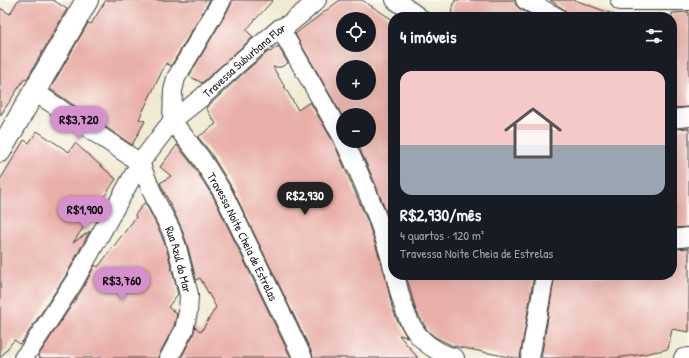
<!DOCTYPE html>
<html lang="pt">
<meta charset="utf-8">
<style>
:root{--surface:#171b24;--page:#20242c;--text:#f1f3f6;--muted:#9ea1a6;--line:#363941;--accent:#d690ce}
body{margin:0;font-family:"Patrick Hand",sans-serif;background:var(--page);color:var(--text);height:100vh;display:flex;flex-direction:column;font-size:15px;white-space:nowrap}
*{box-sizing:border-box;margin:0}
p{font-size:13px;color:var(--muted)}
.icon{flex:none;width:22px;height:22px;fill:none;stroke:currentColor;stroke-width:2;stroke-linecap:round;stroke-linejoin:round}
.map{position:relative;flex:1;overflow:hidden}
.details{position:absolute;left:388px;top:12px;width:289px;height:268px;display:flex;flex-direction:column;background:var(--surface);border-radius:16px;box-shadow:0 4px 16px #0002}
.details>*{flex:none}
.buttons{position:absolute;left:336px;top:12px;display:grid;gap:8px}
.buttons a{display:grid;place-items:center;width:40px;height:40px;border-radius:50%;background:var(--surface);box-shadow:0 4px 16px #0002;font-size:20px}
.price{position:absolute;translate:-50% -34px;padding:0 9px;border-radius:14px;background:var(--accent);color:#111;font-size:13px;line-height:26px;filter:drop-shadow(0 1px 2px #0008)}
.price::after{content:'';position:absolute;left:50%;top:24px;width:12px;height:9px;margin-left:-6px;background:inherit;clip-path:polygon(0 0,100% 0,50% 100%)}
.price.on{background:#222;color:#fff}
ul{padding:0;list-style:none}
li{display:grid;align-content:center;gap:8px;height:212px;padding:0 12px}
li+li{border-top:1px solid var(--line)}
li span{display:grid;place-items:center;height:124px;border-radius:12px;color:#555}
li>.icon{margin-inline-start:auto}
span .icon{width:72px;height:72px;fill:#fffc;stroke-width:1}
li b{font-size:17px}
h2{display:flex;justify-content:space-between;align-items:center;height:48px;padding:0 12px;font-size:17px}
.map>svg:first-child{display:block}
</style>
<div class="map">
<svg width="689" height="358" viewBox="0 0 689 358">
<rect width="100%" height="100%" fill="#fdfcf7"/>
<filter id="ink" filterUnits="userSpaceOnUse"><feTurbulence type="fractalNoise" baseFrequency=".025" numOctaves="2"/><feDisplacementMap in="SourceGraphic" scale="8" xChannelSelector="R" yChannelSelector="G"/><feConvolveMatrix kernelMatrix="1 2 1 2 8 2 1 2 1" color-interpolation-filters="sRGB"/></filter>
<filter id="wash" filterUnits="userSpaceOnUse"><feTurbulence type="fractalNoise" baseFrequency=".012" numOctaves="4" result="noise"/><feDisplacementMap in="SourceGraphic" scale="16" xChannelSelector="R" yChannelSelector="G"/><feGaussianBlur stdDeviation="0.9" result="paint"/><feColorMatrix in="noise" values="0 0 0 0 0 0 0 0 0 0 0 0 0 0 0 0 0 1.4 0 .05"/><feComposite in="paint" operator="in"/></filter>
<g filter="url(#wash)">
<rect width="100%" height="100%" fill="#f0ead1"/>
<g id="blocks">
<!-- building -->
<g fill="#e9b0a9" fill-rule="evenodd">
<path d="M 18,0 L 53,0 L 67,9 L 27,79 L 25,78 L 0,116 L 0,8 L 10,14 Z"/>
<path d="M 106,0 L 210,0 L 171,66 L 166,63 L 139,119 L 145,121 L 132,145 L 50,89 L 88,23 L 91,24 Z"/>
<path d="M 232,0 L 273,0 L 246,30 L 253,37 L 202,83 L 189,76 L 231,5 Z"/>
<path d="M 340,0 L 362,0 L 393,20 L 393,230 L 375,183 L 356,141 L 369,141 L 369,115 L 343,115 L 343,117 L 295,34 ZM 343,19 L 369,19 L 369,45 L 343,45 ZM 343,67 L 369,67 L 369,93 L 343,93 Z"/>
<path d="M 455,0 L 515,0 L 516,5 L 520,9 L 535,17 L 450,17 Z"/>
<path d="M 550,0 L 575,0 L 615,15 L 615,17 L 567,17 L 566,11 Z"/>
<path d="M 689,12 L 689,107 L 672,108 L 672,13 Z"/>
<path d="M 278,46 L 288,63 L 281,67 L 273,67 L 298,110 L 310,102 L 334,143 L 368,222 L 385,274 L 392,307 L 397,320 L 407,337 L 399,335 L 418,358 L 313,358 L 312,353 L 232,188 L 210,152 L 198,137 L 216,124 L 206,108 L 248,69 L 269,51 L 270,52 Z"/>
<path d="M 689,128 L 689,227 L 672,228 L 672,129 Z"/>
<path d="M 37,131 L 69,152 L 75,143 L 116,179 L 73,243 L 90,231 L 65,277 L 22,342 L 20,344 L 14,340 L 0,358 L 0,180 L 24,140 L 29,143 Z"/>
<path d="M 177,145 L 192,164 L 214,198 L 291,358 L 181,358 L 193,335 L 195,327 L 201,332 L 216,307 L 200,278 L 196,280 L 187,244 L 181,227 L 160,183 L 171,176 L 160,167 Z"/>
<path d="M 145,202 L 161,234 L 167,250 L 178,294 L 168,307 L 177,314 L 174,326 L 160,353 L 159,358 L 40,358 L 38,356 L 83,288 L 95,265 L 98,267 L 136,217 L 135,215 Z"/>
<path d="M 689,248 L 689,332 L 672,329 L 668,349 L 644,354 L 615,358 L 541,358 L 555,275 L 672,275 L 672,249 Z"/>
<path d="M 406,275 L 534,275 L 520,358 L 514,358 L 453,346 L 435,337 L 427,330 L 416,311 Z"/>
</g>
</g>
</g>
<g filter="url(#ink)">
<use href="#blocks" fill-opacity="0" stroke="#3c3b37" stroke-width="1"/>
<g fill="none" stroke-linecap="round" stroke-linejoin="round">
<!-- street casing -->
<g stroke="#3c3b37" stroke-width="20">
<g id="street">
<path d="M 395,0 L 419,17"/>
<path d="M 525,0 L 557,17"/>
<path d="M 620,1 L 689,1"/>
<path d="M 280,28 L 343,138"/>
<path id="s1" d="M 35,92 L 140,163 L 156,201 L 171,230 L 177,247 L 189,295 L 188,312 L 184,330 L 169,358"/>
<path d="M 672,119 L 689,117"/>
<path id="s2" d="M 172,121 L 201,158 L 223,193 L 303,358"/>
<path d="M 172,121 L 173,91 L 176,78 L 222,0"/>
<path d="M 344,141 C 364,182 382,223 393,268"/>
<path d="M 672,239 L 689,237"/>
<path d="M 395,275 C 405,315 411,345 455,358"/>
<path id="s3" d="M 23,358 L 31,348 L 74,282 L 140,163 L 172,121 L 201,98 L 241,61 L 280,28 L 289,24 L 306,10 L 317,0"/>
<path d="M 530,358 L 545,275"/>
<path d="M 683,358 L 689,357"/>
</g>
</g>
<!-- secondary casing -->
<g stroke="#3c3b37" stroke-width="24">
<path id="secondary" d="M 0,151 L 87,0"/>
</g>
<!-- street -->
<use href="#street" stroke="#fff" stroke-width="18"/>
<!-- secondary -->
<use href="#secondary" stroke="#fff" stroke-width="22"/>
</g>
</g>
<g text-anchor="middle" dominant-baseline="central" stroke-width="4" stroke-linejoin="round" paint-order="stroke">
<!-- street labels -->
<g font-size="12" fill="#1c1c1c" stroke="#fdfcf7">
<text stroke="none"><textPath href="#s3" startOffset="375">Travessa Suburbana Flor</textPath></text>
<text stroke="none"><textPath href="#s2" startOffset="136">Travessa Noite Cheia de Estrelas</textPath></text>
<text stroke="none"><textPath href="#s1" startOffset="231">Rua Azul do Mar</textPath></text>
</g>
</g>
</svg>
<div class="buttons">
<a><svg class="icon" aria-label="locate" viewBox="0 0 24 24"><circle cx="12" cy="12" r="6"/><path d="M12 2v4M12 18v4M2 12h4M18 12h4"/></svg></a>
<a>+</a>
<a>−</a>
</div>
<b class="price" style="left:79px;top:140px">R$3,720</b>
<b class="price on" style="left:305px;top:216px">R$2,930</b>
<b class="price" style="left:85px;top:230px">R$1,900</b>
<b class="price" style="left:122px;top:301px">R$3,760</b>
<section class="details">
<h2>4 imóveis<svg class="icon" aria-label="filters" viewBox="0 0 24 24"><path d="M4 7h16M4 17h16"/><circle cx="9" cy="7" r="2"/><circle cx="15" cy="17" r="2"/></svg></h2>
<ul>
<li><span style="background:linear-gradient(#f6c9c9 60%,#9aa5b1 0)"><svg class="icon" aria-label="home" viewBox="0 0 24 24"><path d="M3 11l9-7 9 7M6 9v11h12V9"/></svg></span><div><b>R$2,930/mês</b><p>4 quartos · 120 m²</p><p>Travessa Noite Cheia de Estrelas</p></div></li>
</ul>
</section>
</div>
